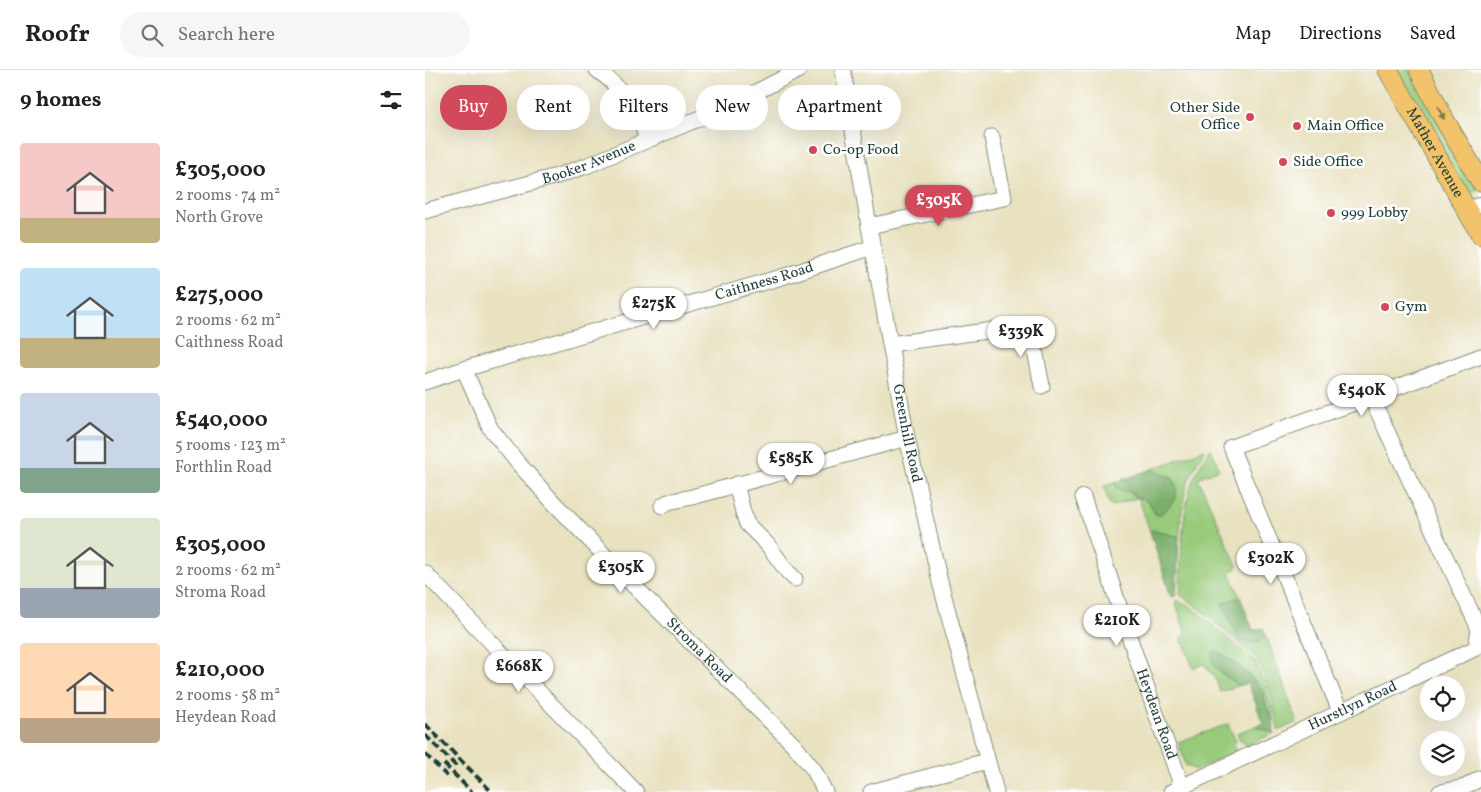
<!DOCTYPE html>
<meta charset="utf-8">
<style>
:root{--surface:#fff;--page:#f6f6f6;--text:#202124;--muted:#757577;--line:#e0e0e0;--accent:#d1495b}
body{margin:0;font-family:Vollkorn,serif;background:var(--page);color:var(--text);height:100vh;display:flex;flex-direction:column;font-size:19px;white-space:nowrap}
*{box-sizing:border-box;margin:0}
p{font-size:16px;color:var(--muted)}
.icon{flex:none;width:28px;height:28px;fill:none;stroke:currentColor;stroke-width:2;stroke-linecap:round;stroke-linejoin:round}
.map{position:relative;flex:1;overflow:hidden}
.sheet{display:flex;flex-direction:column;background:var(--surface);width:425px}
.sheet>*{flex:none}
.top-card{position:absolute;left:15px;top:15px;width:475px;height:45px;display:flex;gap:10px}
.controls{position:absolute;left:995px;top:606px;display:grid;gap:10px}
.controls a{display:grid;place-items:center;width:45px;height:45px;border-radius:50%;background:var(--surface);box-shadow:0 5px 20px #0002;font-size:25px}
.price{position:absolute;translate:-50% -42px;padding:0 11px;border-radius:18px;background:#fff;color:#222;font-size:16px;line-height:32px;filter:drop-shadow(0 1px 2px #0008)}
.price::after{content:'';position:absolute;left:50%;top:30px;width:15px;height:11px;margin-left:-8px;background:inherit;clip-path:polygon(0 0,100% 0,50% 100%)}
.price.active{background:var(--accent);color:#fff}
ul{padding:0;list-style:none}
li{display:flex;align-items:center;gap:15px;height:125px;padding:0 20px}
li span{display:grid;place-items:center;flex:none;width:140px;height:100px;border-radius:5px;color:#555}
li>.icon{margin-inline-start:auto}
span .icon{width:60px;height:60px;fill:#fffc;stroke-width:1}
li b{font-size:21px}
h2{display:flex;justify-content:space-between;align-items:center;height:60px;padding:0 20px;font-size:21px}
.tag{padding:0 18px;border-radius:22px;background:var(--surface);box-shadow:0 5px 20px #0002;font-size:18px;line-height:45px}
.tag.active{background:var(--accent);color:#fff}
header{display:flex;align-items:center;gap:30px;box-sizing:border-box;height:70px;padding:0 25px;background:var(--surface);border-bottom:1px solid var(--line)}
header strong{font-size:24px}
nav{display:flex;gap:28px;margin-inline-start:auto;font-size:18px}
.search{width:350px;height:45px;background:var(--page);display:flex;align-items:center;gap:12px;box-sizing:border-box;padding:0 18px;border-radius:28px;color:var(--muted);font-size:19px}
main{display:flex;flex:1;min-height:0}
.map>svg:first-child{display:block}
</style>
<header>
<strong>Roofr</strong>
<div class="search"><svg class="icon" aria-label="search" viewBox="0 0 24 24"><circle cx="10" cy="10" r="6"/><path d="M15 15l6 6"/></svg>Search here</div>
<nav><a>Map</a><a>Directions</a><a>Saved</a></nav>
</header>
<main>
<section class="sheet">
<h2>9 homes<svg class="icon" aria-label="filters" viewBox="0 0 24 24"><path d="M4 7h16M4 17h16"/><circle cx="9" cy="7" r="2"/><circle cx="15" cy="17" r="2"/></svg></h2>
<ul>
<li><span style="background:linear-gradient(#f6c9c9 75%,#c2b280 0)"><svg class="icon" aria-label="home" viewBox="0 0 24 24"><path d="M3 11l9-7 9 7M6 9v11h12V9"/></svg></span><div><b>£305,000</b><p>2 rooms · 74 m²</p><p>North Grove</p></div></li>
<li><span style="background:linear-gradient(#bfe0f5 70%,#c2b280 0)"><svg class="icon" aria-label="home" viewBox="0 0 24 24"><path d="M3 11l9-7 9 7M6 9v11h12V9"/></svg></span><div><b>£275,000</b><p>2 rooms · 62 m²</p><p>Caithness Road</p></div></li>
<li><span style="background:linear-gradient(#c9d6e8 75%,#7fa58c 0)"><svg class="icon" aria-label="home" viewBox="0 0 24 24"><path d="M3 11l9-7 9 7M6 9v11h12V9"/></svg></span><div><b>£540,000</b><p>5 rooms · 123 m²</p><p>Forthlin Road</p></div></li>
<li><span style="background:linear-gradient(#dfe7d0 70%,#9aa5b1 0)"><svg class="icon" aria-label="home" viewBox="0 0 24 24"><path d="M3 11l9-7 9 7M6 9v11h12V9"/></svg></span><div><b>£305,000</b><p>2 rooms · 62 m²</p><p>Stroma Road</p></div></li>
<li><span style="background:linear-gradient(#ffd9b3 75%,#b9a48a 0)"><svg class="icon" aria-label="home" viewBox="0 0 24 24"><path d="M3 11l9-7 9 7M6 9v11h12V9"/></svg></span><div><b>£210,000</b><p>2 rooms · 58 m²</p><p>Heydean Road</p></div></li>
</ul>
</section>
<div class="map">
<svg width="1056" height="722" viewBox="0 0 1056 722">
<rect width="100%" height="100%" fill="#fff"/>
<filter id="ink" filterUnits="userSpaceOnUse"><feTurbulence type="fractalNoise" baseFrequency=".02" numOctaves="2"/><feDisplacementMap in="SourceGraphic" scale="10" xChannelSelector="R" yChannelSelector="G"/><feConvolveMatrix kernelMatrix="1 2 1 2 8 2 1 2 1" color-interpolation-filters="sRGB"/></filter>
<filter id="wash" filterUnits="userSpaceOnUse"><feTurbulence type="fractalNoise" baseFrequency=".0096" numOctaves="4" result="noise"/><feDisplacementMap in="SourceGraphic" scale="20" xChannelSelector="R" yChannelSelector="G"/><feGaussianBlur stdDeviation="1.12" result="paint"/><feColorMatrix in="noise" values="0 0 0 0 0 0 0 0 0 0 0 0 0 0 0 0 0 1.4 0 .05"/><feComposite in="paint" operator="in"/></filter>
<g filter="url(#wash)">
<rect width="100%" height="100%" fill="#e9e2c1"/>
<!-- green -->
<g fill="#98ca7a" stroke="#5c8457">
<path d="M 967,0 L 985,0 L 1053,119 L 1039,127 Z"/>
<path d="M 786,378 L 794,399 L 773,408 L 813,498 L 805,502 L 815,527 L 797,534 L 823,574 L 842,568 L 872,652 L 853,661 L 850,642 L 846,625 L 832,589 L 769,534 L 755,525 C 756,491 756,436 770,405 C 774,396 780,387 786,378 Z"/>
<path d="M 780,379 C 774,390 766,402 762,415 C 757,432 756,450 754,467 L 730,460 L 725,461 L 713,427 L 719,429 L 725,433 L 747,407 L 737,404 L 727,399 Z"/>
<path d="M 689,413 L 692,418 L 705,421 L 711,428 L 687,436 L 684,433 L 679,416 Z"/>
<path d="M 750,530 L 764,535 L 830,591 L 842,622 L 848,643 L 848,647 C 840,641 841,627 836,619 C 825,603 807,590 791,580 L 799,605 L 811,613 L 813,616 L 795,622 L 790,608 L 779,594 L 768,598 L 759,573 L 757,573 L 756,568 L 761,564 Z"/>
<path d="M 803,654 L 811,672 L 808,674 L 811,681 L 771,700 L 761,696 L 753,672 Z"/>
<path d="M 831,656 L 849,663 L 821,676 L 818,670 L 815,670 L 812,663 Z"/>
</g>
<!-- forest -->
<g fill="#7aae6a" stroke="#4c764f">
<path d="M 727,399 L 737,404 L 747,407 C 758,422 747,437 734,445 L 730,444 C 726,435 722,427 711,428 L 705,421 C 697,422 693,420 689,413 Z"/>
<path d="M 730,460 L 754,467 L 751,526 L 746,527 L 725,461 Z"/>
<path d="M 815,527 L 828,560 L 838,558 L 842,568 L 823,574 L 814,570 L 797,533 Z"/>
<path d="M 790,580 C 807,590 824,603 836,619 C 841,627 840,641 848,648 L 849,663 L 831,656 L 838,653 L 823,613 L 813,616 L 811,613 C 798,604 787,601 787,583 Z"/>
</g>
</g>
<g filter="url(#ink)">
<g fill="none" stroke-linecap="round" stroke-linejoin="round">
<!-- minor casing -->
<g stroke="#84907a" stroke-width="17">
<g id="minor">
<path d="M 172,0 C 200,20 210,38 223,70"/>
<path id="s1" d="M 418,0 L 444,156 L 482,368 L 515,512 L 571,722"/>
<path d="M 1041,139 L 1056,135"/>
<path id="s2" d="M 0,141 L 132,106 L 161,96 L 306,35 L 374,0"/>
<path d="M 444,156 L 579,128 L 567,67"/>
<path d="M 465,274 L 605,255 L 617,316"/>
<path id="s3" d="M 39,299 L 65,358 L 93,393 L 128,432 L 208,515 L 369,675 L 389,700 L 400,722"/>
<path id="s4" d="M 0,312 L 39,299 L 360,206 L 448,177"/>
<path d="M 311,414 L 318,442 L 322,454 L 342,474 L 362,501 L 370,509"/>
<path id="s5" d="M 658,427 L 709,581 L 757,717"/>
<path d="M 237,436 L 243,432 L 267,427 L 482,368"/>
<path d="M 0,503 L 83,590 L 211,722"/>
<path d="M 915,641 L 806,377 L 946,327 L 1056,286"/>
<path d="M 446,722 L 562,691"/>
<path id="s6" d="M 746,722 L 1051,578 L 1054,559 L 946,327"/>
<path d="M 1015,722 L 1040,717 L 1056,708"/>
</g>
</g>
<!-- major casing -->
<g stroke="#84907a" stroke-width="21">
<g id="major">
<path id="s7" d="M 963,0 L 1056,165"/>
<path d="M 994,0 L 1019,49 L 1056,112"/>
</g>
</g>
<!-- minor -->
<use href="#minor" stroke="#fff" stroke-width="15"/>
<!-- major -->
<use href="#major" stroke="#f2c36a" stroke-width="19"/>
<!-- rail -->
<g stroke="#1f3d34" stroke-width="4" stroke-dasharray="8 4" stroke-linecap="butt">
<path d="M 0,654 L 67,722"/>
<path d="M 0,665 L 32,697"/>
<path d="M 0,684 L 22,706"/>
<path d="M 19,694 L 47,722"/>
</g>
</g>
<!-- one-way arrows -->
<defs><path id="oneway-solid" d="M-6-.8H1V-3.2L6.5 0L1 3.2V.8H-6Z" transform="scale(1.25)"/></defs>
<use fill="#7e794c" href="#oneway-solid" transform="translate(1016 43) rotate(63)"/>
</g>
<!-- markers -->
<g fill="#d1495b" stroke="#fff" stroke-width="2">
<circle cx="825" cy="47" r="5"/>
<circle cx="872" cy="56" r="5"/>
<circle cx="388" cy="80" r="5"/>
<circle cx="858" cy="92" r="5"/>
<circle cx="906" cy="143" r="5"/>
<circle cx="960" cy="237" r="5"/>
</g>
<g text-anchor="middle" dominant-baseline="central" stroke-width="5" stroke-linejoin="round" paint-order="stroke">
<!-- poi labels -->
<g font-size="15" fill="#1f3d34" stroke="#fff" text-anchor="start">
<text x="815" y="38" text-anchor="end">Other Side<tspan x="815" dy="17">Office</tspan></text>
<text x="882" y="56">Main Office</text>
<text x="398" y="80">Co-op Food</text>
<text x="868" y="92">Side Office</text>
<text x="916" y="143">999 Lobby</text>
<text x="970" y="237">Gym</text>
</g>
<!-- street labels -->
<g font-size="15" fill="#1f3d34" stroke="#fff">
<text stroke="none"><textPath href="#s7" startOffset="95">Mather Avenue</textPath></text>
<text stroke="none"><textPath href="#s2" startOffset="171">Booker Avenue</textPath></text>
<text stroke="none"><textPath href="#s4" startOffset="354">Caithness Road</textPath></text>
<text stroke="none"><textPath href="#s1" startOffset="369">Greenhill Road</textPath></text>
<text stroke="none"><textPath href="#s3" startOffset="370">Stroma Road</textPath></text>
<text stroke="none"><textPath href="#s6" startOffset="201">Hurstlyn Road</textPath></text>
<text stroke="none"><textPath href="#s5" startOffset="229">Heydean Road</textPath></text>
</g>
</g>
</svg>
<div class="controls">
<a><svg class="icon" aria-label="locate" viewBox="0 0 24 24"><circle cx="12" cy="12" r="6"/><path d="M12 2v4M12 18v4M2 12h4M18 12h4"/></svg></a>
<a><svg class="icon" aria-label="layers" viewBox="0 0 24 24"><path d="M12 4l9 5-9 5-9-5zM3 14l9 5 9-5"/></svg></a>
</div>
<b class="price active" style="left:514px;top:157px">£305K</b>
<b class="price" style="left:229px;top:260px">£275K</b>
<b class="price" style="left:596px;top:288px">£339K</b>
<b class="price" style="left:937px;top:347px">£540K</b>
<b class="price" style="left:366px;top:415px">£585K</b>
<b class="price" style="left:846px;top:515px">£302K</b>
<b class="price" style="left:196px;top:524px">£305K</b>
<b class="price" style="left:692px;top:577px">£210K</b>
<b class="price" style="left:94px;top:623px">£668K</b>
<div class="top-card">
<a class="tag active">Buy</a>
<a class="tag">Rent</a>
<a class="tag">Filters</a>
<a class="tag">New</a>
<a class="tag">Apartment</a>
</div>
</div>
</main>
